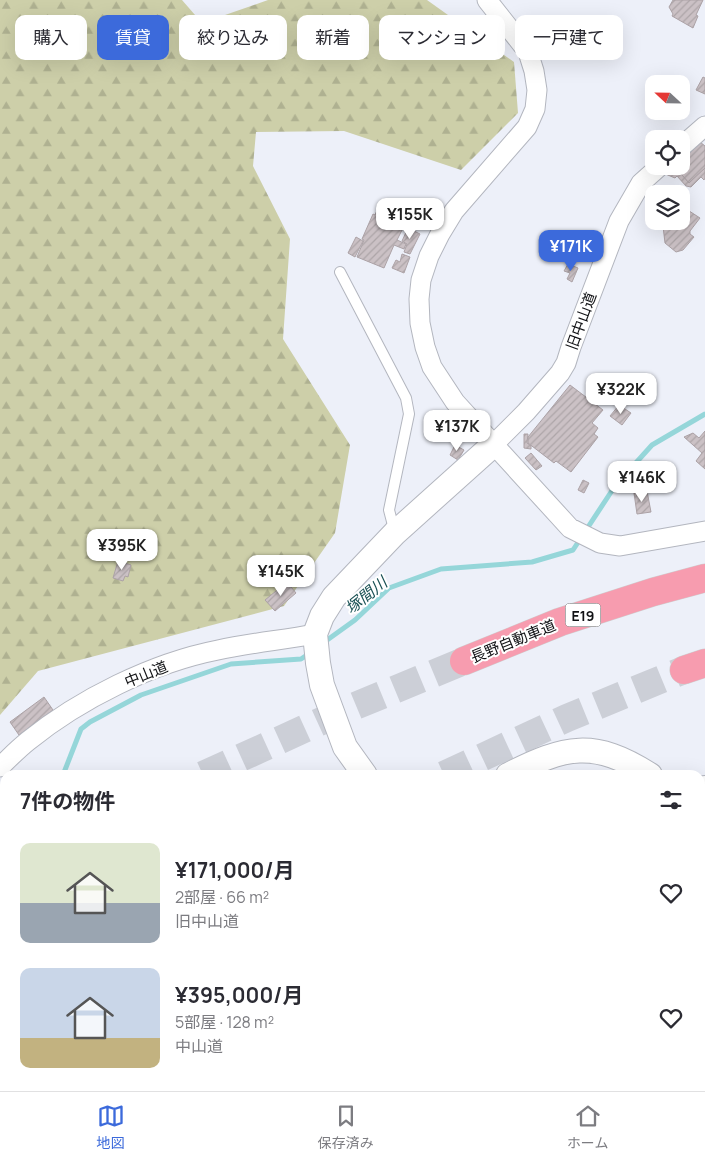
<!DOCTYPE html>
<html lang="ja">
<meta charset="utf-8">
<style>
:root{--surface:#fff;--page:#f2f2f3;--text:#2b2b33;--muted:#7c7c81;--line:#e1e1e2;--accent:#3c6adb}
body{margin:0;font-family:Manrope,"Noto Sans JP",sans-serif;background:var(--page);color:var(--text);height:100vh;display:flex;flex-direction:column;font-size:19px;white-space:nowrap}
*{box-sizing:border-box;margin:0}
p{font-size:16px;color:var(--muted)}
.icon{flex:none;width:28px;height:28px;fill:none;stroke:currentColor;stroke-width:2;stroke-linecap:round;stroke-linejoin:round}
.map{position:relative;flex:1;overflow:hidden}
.drawer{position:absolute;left:0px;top:770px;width:705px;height:321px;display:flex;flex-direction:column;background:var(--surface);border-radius:15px 15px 0 0;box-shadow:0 5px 20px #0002}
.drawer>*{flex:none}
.hud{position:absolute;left:15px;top:15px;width:675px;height:45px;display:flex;gap:10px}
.needle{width:32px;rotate:292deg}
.tools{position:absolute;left:645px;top:75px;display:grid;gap:10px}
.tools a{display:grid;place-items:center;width:45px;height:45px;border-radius:10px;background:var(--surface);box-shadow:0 5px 20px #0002;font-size:25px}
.price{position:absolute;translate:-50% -42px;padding:0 11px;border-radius:10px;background:#fff;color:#222;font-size:16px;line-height:32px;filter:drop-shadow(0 1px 2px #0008)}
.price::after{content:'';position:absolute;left:50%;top:30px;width:15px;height:11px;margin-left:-8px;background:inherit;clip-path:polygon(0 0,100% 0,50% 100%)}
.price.selected{background:var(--accent);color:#fff}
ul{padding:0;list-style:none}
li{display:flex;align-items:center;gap:15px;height:125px;padding:0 20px}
li span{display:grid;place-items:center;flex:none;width:140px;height:100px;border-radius:10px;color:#555}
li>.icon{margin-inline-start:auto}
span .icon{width:60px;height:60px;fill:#fffc;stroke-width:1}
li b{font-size:21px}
h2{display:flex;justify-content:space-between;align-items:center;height:60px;padding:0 20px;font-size:21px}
.tag{padding:0 18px;border-radius:10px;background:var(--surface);box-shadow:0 5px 20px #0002;font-size:18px;line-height:45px}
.tag.selected{background:var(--accent);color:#fff}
.dock{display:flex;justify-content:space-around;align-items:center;height:70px;border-top:1px solid var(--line);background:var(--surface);font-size:14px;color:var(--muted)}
.dock a{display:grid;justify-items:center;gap:2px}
.dock .selected{color:var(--accent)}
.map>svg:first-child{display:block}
</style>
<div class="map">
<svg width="705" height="1091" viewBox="0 0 705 1091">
<defs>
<pattern id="forest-firs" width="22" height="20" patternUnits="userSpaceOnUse" patternTransform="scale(1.25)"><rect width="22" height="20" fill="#cdcfa9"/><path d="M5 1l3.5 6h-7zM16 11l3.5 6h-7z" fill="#afb191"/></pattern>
<pattern id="building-hatch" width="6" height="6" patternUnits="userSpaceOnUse" patternTransform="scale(1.25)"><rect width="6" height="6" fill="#cbc1c5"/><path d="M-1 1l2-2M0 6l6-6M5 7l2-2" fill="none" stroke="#ada5a8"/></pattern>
</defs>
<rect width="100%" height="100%" fill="#edf0f9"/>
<!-- forest -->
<g fill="url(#forest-firs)">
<path d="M 0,0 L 182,0 L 202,23 L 268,0 L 427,0 L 514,62 L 518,113 L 461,170 L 344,131 L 256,132 L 253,166 L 290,239 L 283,339 L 350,445 L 335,533 L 284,606 L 38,671 L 0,715 Z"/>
<path d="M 5,888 L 5,1086 L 700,1086 L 700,1008 L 705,1053 L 705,1091 L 0,1091 L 0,891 Z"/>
</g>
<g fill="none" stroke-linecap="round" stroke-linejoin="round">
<!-- stream -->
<g stroke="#95d6d9" stroke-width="5">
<path d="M 323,643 L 355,620 L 389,588 L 441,569 L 532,562 L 573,550 L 615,486 L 652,445 L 705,414"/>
<path d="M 63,775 L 81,729 L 90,722 L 141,695 L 231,664 L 301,659 L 310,653"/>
<path d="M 0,846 L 5,842"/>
</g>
</g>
<!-- building -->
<g fill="url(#building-hatch)" stroke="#aca2a6">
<path d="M 673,0 L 703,0 L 696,15 L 698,16 L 693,28 L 672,16 L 673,14 L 669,7 Z"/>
<path d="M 703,77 L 705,78 L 705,94 L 696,90 Z"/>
<path d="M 700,142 L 705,146 L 705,168 L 689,183 L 674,167 L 681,166 L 681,160 L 684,155 Z"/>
<path d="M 670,166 L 674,166 L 689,183 L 705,168 L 705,178 L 704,180 L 701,177 L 691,187 L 686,186 L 677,176 L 675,178 L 663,173 Z"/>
<path d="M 379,206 L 401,216 L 397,225 L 403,228 L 397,240 L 406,244 L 404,249 L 394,245 L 384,268 L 357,257 L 364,240 L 362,239 L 373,214 L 375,215 Z"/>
<path d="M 683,207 L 700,218 L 690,231 L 690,234 L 694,237 L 683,250 L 676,252 L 665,243 L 663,226 L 666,221 L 681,221 L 681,209 Z"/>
<path d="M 408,228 L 420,234 L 410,254 L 404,252 L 407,244 L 402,241 Z"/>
<path d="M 356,237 L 363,241 L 355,257 L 348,253 Z"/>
<path d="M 402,254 L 410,257 L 404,273 L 392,268 L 396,260 L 400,262 Z"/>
<path d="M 568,264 L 578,268 L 572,282 L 567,279 L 570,273 L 564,271 Z"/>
<path d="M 570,385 L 603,410 L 592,423 L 598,428 L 594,434 L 598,437 L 571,472 L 556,461 L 554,463 L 528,443 L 528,437 Z"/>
<path d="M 619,405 L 631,413 L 622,425 L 610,416 Z"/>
<path d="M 705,431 L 705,469 L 696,461 L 702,453 L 684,437 L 693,433 L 699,438 Z"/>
<path d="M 524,434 L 528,434 L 527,443 L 531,446 L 531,449 L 524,448 Z"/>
<path d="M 455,445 L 464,450 L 458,460 L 450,455 Z"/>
<path d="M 531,453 L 542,466 L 536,470 L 525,458 Z"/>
<path d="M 583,480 L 589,483 L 584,493 L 578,490 Z"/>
<path d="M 647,491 L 651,512 L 637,514 L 634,493 Z"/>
<path d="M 118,561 L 131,565 L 128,577 L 125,576 L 123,581 L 113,578 Z"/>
<path d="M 287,582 L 296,593 L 275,611 L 265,600 Z"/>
<path d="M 44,697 L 53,710 L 19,735 L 10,722 Z"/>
</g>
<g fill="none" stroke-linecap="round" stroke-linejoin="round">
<!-- motorway-tunnel -->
<g stroke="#cccfd7" stroke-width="28" stroke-dasharray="28 14" stroke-linecap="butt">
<path d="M 203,775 L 348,709 L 464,661"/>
<path d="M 444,775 L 567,718 L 684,670"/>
<path d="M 0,884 L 5,881"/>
<path d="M 0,1035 L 5,1031"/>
</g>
<!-- service casing -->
<g stroke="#b3b6bf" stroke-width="12">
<path id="service" d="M 340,272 L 406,398 L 409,414 L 389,510 L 395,533"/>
</g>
<!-- minor casing -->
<g stroke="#b3b6bf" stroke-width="21">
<g id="minor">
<path d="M 487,0 L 528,52 L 534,71 L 537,90 L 535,109 L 527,127 L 454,211 L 440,234 L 429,256 L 421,280 L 419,299 L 420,323 L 425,347 L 432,367 L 455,402 L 570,528 L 600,543 L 620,546 L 705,531"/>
<path d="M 681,147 L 705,126"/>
<path d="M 493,445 L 526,412 L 560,373 L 566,363 L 571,347 L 619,221 L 641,183 L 660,166"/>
<path d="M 0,767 C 9,758 18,749 28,741 C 80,699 152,663 218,650 C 250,643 283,640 315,634"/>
</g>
</g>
<!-- tertiary casing -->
<g stroke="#b3b6bf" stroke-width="26">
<g id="tertiary">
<path d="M 365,775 L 345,747 L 322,685 L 318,663 L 315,634 L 322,616 L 334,597 L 395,533 L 493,445"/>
<path d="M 508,775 C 565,746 594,739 650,775"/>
<path d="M 700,789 L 705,788"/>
</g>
</g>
<!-- motorway casing -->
<g stroke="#cfcfd0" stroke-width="29">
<g id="motorway">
<path d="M 464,661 L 560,622 L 653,592 L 705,578"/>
<path d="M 684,670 L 705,663"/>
</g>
</g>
<!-- service -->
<use href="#service" stroke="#fff" stroke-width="10"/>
<!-- minor -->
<use href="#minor" stroke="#fff" stroke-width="19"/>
<!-- tertiary -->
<use href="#tertiary" stroke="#fff" stroke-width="24"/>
<!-- motorway -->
<use href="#motorway" stroke="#f79caf" stroke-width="28"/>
</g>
<g text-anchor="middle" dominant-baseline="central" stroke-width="4" stroke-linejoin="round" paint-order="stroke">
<!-- shield labels -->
<rect fill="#fff" stroke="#58585a" stroke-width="1" x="565.5" y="603.5" width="35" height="23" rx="4"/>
<g font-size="14" font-weight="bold" fill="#101114">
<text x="583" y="615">E19</text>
</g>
<!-- street labels -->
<g font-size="15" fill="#101114" stroke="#fff">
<text transform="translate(581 321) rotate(-70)">旧中山道</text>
<text transform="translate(513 641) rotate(-22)">長野自動車道</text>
<text transform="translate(146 674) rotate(-22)">中山道</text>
</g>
<!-- water labels -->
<g font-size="16" font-style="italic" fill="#185053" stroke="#fff">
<text transform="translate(366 595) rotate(-39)">塚間川</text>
</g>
</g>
</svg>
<div class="tools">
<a><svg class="needle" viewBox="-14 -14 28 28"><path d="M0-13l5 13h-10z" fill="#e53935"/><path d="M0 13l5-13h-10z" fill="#7c7c81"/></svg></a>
<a><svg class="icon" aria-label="locate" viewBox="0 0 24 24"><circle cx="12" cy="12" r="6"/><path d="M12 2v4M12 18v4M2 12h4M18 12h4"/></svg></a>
<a><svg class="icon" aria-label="layers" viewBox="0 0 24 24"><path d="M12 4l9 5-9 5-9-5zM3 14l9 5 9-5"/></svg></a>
</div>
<b class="price" style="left:410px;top:240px">¥155K</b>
<b class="price selected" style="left:571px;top:272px">¥171K</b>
<b class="price" style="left:621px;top:415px">¥322K</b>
<b class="price" style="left:457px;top:452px">¥137K</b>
<b class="price" style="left:642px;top:503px">¥146K</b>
<b class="price" style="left:122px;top:571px">¥395K</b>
<b class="price" style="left:281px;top:597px">¥145K</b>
<div class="hud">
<a class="tag">購入</a>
<a class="tag selected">賃貸</a>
<a class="tag">絞り込み</a>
<a class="tag">新着</a>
<a class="tag">マンション</a>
<a class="tag">一戸建て</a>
</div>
<section class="drawer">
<h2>7件の物件<svg class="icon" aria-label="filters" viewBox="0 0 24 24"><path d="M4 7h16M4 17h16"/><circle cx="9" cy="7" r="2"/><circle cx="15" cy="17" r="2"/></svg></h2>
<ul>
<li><span style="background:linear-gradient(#dfe7d0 60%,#9aa5b1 0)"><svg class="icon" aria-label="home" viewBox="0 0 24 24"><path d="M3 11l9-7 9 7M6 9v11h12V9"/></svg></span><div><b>¥171,000/月</b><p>2部屋 · 66 m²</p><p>旧中山道</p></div><svg class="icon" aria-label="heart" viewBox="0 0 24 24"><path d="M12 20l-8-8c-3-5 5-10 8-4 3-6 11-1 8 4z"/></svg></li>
<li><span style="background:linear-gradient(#c9d6e8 70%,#c2b280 0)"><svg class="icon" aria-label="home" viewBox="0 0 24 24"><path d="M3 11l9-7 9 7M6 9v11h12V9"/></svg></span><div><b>¥395,000/月</b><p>5部屋 · 128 m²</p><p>中山道</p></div><svg class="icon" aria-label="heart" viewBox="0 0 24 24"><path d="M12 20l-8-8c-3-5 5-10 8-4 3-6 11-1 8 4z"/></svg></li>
</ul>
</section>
</div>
<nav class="dock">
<a class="selected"><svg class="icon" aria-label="map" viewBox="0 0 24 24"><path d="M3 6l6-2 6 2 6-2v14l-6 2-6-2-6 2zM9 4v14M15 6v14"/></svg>地図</a>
<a><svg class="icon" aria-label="saved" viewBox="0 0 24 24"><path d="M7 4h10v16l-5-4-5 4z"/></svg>保存済み</a>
<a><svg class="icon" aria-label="home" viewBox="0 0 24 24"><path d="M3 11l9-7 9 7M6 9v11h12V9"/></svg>ホーム</a>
</nav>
